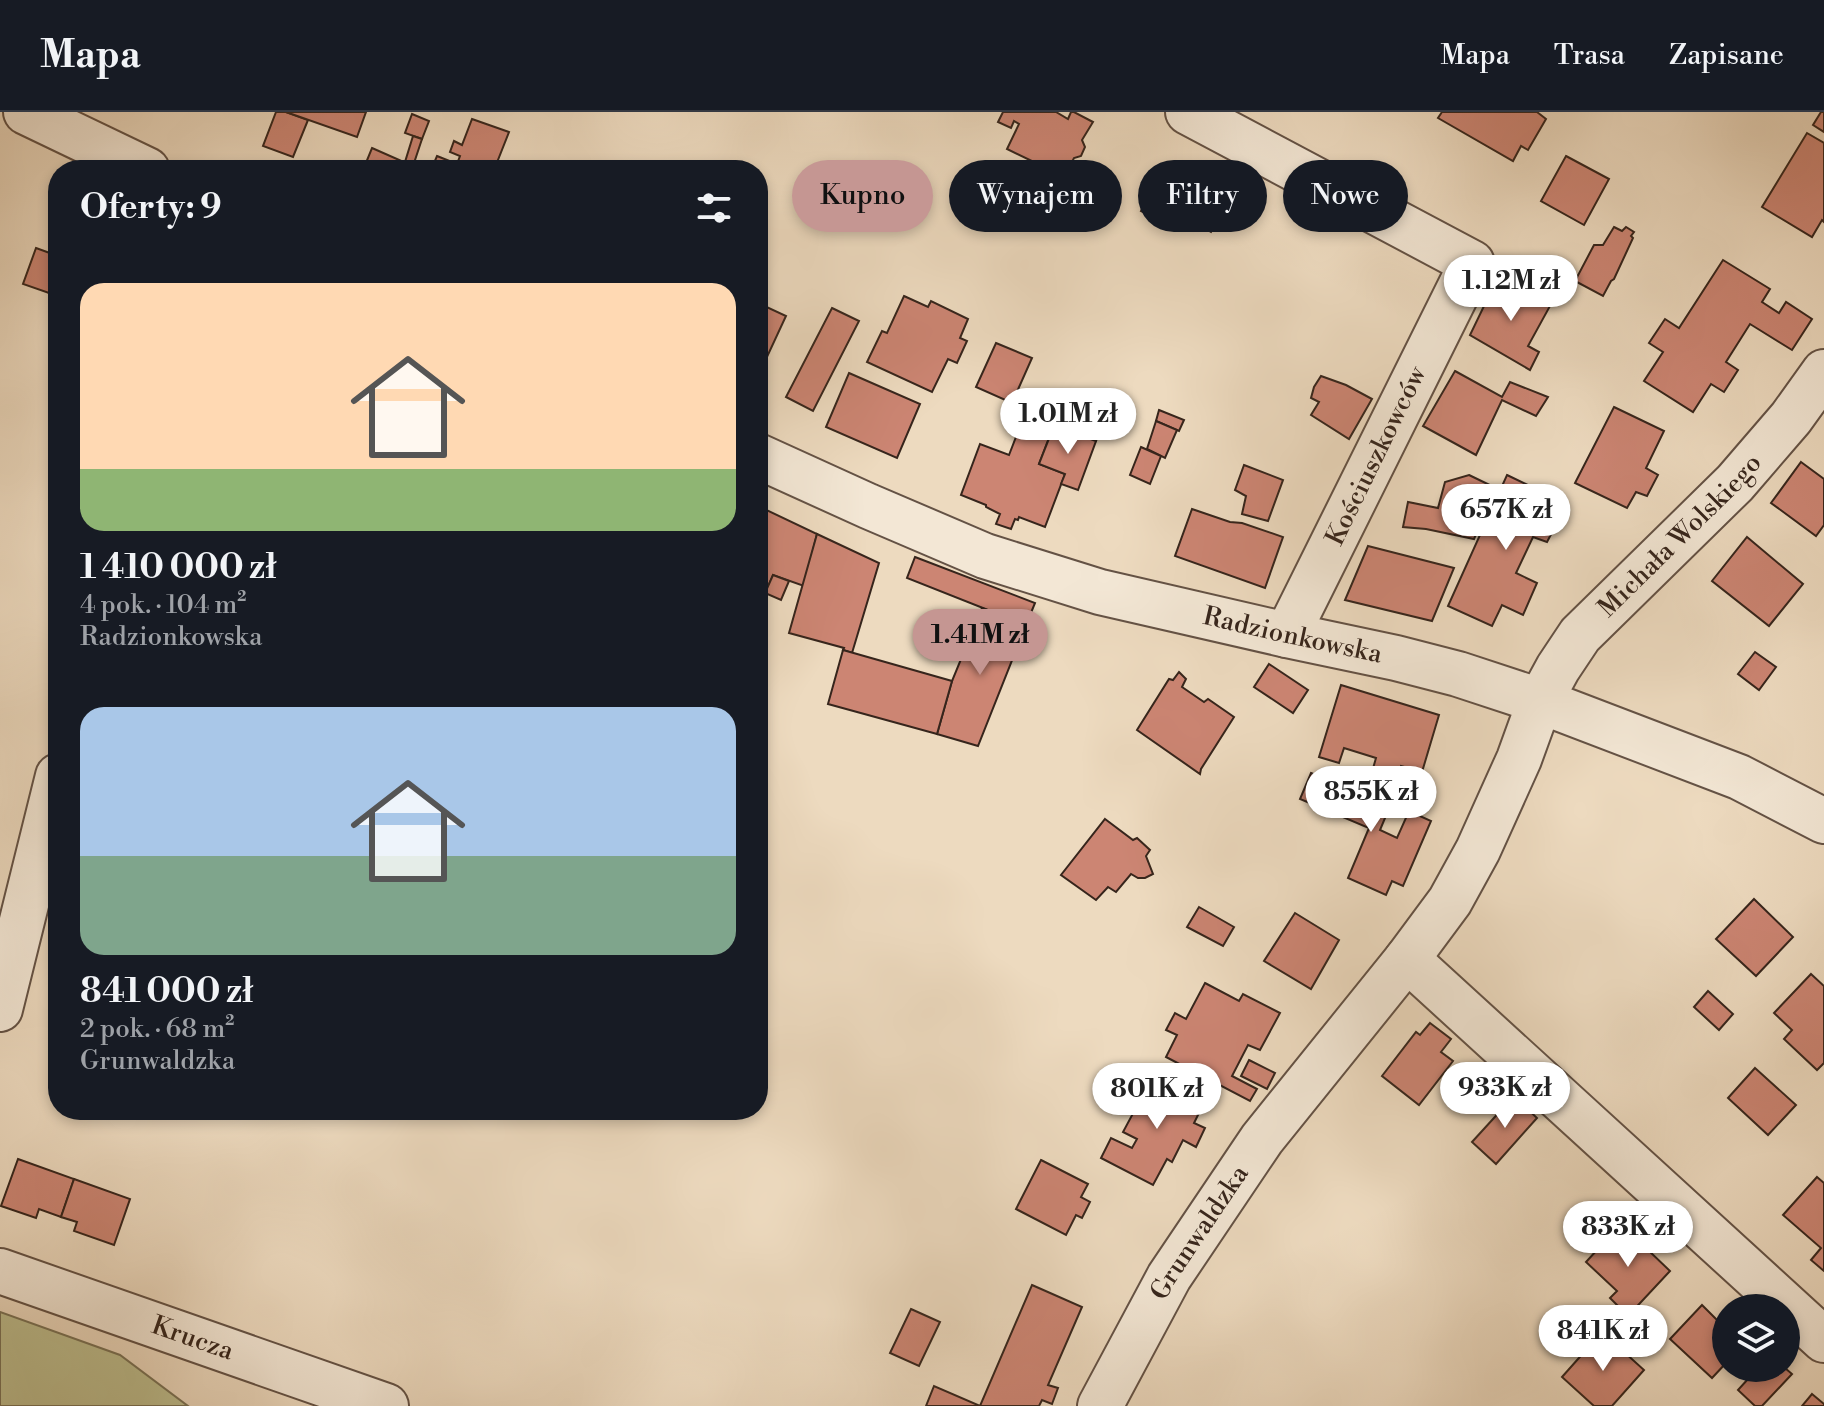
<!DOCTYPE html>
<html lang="pl">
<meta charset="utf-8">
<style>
:root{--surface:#171b24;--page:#20242c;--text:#f1f3f6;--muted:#9ea1a6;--line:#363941;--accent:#c59692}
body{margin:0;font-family:"Libre Bodoni",serif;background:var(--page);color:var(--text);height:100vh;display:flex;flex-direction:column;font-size:30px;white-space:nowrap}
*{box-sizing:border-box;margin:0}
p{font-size:26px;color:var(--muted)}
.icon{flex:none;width:44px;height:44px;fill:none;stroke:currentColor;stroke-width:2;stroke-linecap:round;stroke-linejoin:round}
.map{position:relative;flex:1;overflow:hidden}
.drawer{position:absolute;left:48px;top:48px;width:720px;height:960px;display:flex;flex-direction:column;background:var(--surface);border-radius:32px;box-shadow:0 4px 12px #0003}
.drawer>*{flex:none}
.top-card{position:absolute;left:792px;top:48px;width:760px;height:72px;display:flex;gap:16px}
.buttons{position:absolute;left:1712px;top:1182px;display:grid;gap:16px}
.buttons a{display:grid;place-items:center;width:88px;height:88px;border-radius:50%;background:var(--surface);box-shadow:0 4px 12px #0003;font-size:40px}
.price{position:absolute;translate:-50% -68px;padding:0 18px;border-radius:28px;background:#fff;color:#222;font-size:26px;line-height:52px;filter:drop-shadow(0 2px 4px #0008)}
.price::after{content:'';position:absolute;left:50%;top:48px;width:24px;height:18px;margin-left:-12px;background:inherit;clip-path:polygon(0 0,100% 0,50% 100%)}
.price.active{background:var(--accent);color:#111}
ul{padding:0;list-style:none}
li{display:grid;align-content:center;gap:16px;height:424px;padding:0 32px}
li span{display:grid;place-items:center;height:248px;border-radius:24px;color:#555}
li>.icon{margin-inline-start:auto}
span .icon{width:144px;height:144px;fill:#fffc;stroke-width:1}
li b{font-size:34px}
h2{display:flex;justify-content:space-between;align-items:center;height:96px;padding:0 32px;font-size:34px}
.chip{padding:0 28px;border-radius:36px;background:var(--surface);box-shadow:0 4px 12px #0003;font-size:28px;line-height:72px}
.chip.active{background:var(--accent);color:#111}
header{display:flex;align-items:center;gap:48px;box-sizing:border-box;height:112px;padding:0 40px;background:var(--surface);border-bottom:2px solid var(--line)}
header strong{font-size:38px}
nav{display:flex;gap:44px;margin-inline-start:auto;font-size:28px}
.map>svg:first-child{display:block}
</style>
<header>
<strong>Mapa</strong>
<nav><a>Mapa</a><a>Trasa</a><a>Zapisane</a></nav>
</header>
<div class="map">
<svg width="1824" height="1294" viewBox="0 0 1824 1294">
<rect width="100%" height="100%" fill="#eddabf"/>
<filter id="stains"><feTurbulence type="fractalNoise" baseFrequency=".0025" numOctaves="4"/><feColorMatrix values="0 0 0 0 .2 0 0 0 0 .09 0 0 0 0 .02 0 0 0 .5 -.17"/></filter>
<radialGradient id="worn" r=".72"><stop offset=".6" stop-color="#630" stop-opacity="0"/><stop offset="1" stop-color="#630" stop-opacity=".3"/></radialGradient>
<!-- green -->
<path fill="#bdbe8f" stroke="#7a7256" stroke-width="2" d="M 0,1200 L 120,1243 L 188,1294 L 0,1294 Z"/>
<!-- building -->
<g fill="#cc8573" stroke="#36251c" stroke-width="2">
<path d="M 276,0 L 286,0 L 308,8 L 293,45 L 263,34 Z"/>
<path d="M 286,0 L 366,0 L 357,25 Z"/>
<path d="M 1003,0 L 1056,0 L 1068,7 L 1071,0 L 1074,0 L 1093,10 L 1082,28 L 1085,35 L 1081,44 L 1074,46 L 1057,78 L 1028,63 L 1034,50 L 1007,37 L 1019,12 L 1014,9 L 1011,16 L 998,10 Z"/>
<path d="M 1442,0 L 1537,0 L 1546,7 L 1528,38 L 1521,34 L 1513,49 L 1438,6 Z"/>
<path d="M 1821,0 L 1824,0 L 1824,20 L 1813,13 Z"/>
<path d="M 412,2 L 429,9 L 422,27 L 405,21 Z"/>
<path d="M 472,7 L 509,20 L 494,58 L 473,58 L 457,52 L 460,44 L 450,40 L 454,29 L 462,33 Z"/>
<path d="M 1807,21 L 1824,31 L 1824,110 L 1822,108 L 1812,125 L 1762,95 Z"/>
<path d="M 413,24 L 422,27 L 413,54 L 405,50 Z"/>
<path d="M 372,36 L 413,54 L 412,58 L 363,58 Z"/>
<path d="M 437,44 L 457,52 L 473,58 L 431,58 Z"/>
<path d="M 1566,44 L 1609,67 L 1584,113 L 1541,89 Z"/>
<path d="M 1164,54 L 1207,75 L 1212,66 L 1233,77 L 1211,120 L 1181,104 L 1175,116 L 1141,99 Z"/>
<path d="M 1614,115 L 1622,119 L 1626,115 L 1634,120 L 1631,124 L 1633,126 L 1614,167 L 1611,169 L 1603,184 L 1575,169 L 1594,133 L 1603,133 Z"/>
<path d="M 36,136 L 58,144 L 58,154 L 49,181 L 23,172 Z"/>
<path d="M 1723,148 L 1770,177 L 1762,190 L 1779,201 L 1786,190 L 1812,207 L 1792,238 L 1750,212 L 1726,250 L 1738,258 L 1724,280 L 1711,272 L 1693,300 L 1644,269 L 1663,240 L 1649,231 L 1665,207 L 1679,216 Z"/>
<path d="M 58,154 L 58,184 L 49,181 Z"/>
<path d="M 1498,165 L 1550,194 L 1528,234 L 1539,240 L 1530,258 L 1470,223 Z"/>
<path d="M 904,184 L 928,195 L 931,189 L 968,207 L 960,226 L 967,229 L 957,251 L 948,247 L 932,280 L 867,250 L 882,219 L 887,221 Z"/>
<path d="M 758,191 L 786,204 L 760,260 L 758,259 Z"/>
<path d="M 832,196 L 859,209 L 813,299 L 786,285 Z"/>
<path d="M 996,231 L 1032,246 L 1012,291 L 976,275 Z"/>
<path d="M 1455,259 L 1502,285 L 1510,270 L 1548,285 L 1536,304 L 1502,288 L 1476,343 L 1423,314 Z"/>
<path d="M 849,261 L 920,292 L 897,346 L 826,315 Z"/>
<path d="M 1321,264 L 1346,273 L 1372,287 L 1349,327 L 1311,303 L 1319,290 L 1311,286 L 1314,275 Z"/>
<path d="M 1614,295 L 1664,319 L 1646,356 L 1658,363 L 1647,384 L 1636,380 L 1627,396 L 1575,371 Z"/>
<path d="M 1078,296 L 1104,305 L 1096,329 L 1069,320 Z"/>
<path d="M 1159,298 L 1184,308 L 1179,319 L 1156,309 Z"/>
<path d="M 1026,299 L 1055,310 L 1039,352 L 1065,362 L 1045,415 L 1019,405 L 1018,408 L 1015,407 L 1011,417 L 996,412 L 1000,402 L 986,395 L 986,393 L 961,383 L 980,332 L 1009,343 Z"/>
<path d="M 1156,309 L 1177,318 L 1165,346 L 1147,337 Z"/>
<path d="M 1054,314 L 1096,329 L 1078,378 L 1061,372 L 1065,362 L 1039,352 Z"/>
<path d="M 1141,335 L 1161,344 L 1150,372 L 1130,363 Z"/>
<path d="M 1801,350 L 1824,367 L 1824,413 L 1816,424 L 1771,391 Z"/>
<path d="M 1244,353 L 1283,368 L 1268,409 L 1242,402 L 1246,384 L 1235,378 Z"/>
<path d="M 1469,363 L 1496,376 L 1474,427 L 1426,417 L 1403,415 L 1408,390 L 1438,396 L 1445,370 Z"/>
<path d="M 1507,363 L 1567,392 L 1547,430 L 1533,425 L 1516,461 L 1537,471 L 1523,503 L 1502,493 L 1492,514 L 1448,494 Z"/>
<path d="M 758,394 L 817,422 L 804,474 L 773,463 L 762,489 L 758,487 Z"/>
<path d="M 1192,397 L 1230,410 L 1242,411 L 1283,425 L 1265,476 L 1175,444 Z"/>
<path d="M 817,422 L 879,451 L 852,541 L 843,538 L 844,536 L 789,521 Z"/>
<path d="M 1747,425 L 1803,472 L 1769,514 L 1712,469 Z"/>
<path d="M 1368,434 L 1454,456 L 1432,509 L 1345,488 Z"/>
<path d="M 915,445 L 1035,491 L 1026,513 L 907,466 Z"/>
<path d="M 773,463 L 789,469 L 781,488 L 765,481 Z"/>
<path d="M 982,496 L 1026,513 L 978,634 L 937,622 L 952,569 Z"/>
<path d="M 758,523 L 765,525 L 760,540 L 758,539 Z"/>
<path d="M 843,538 L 952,569 L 937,622 L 828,592 Z"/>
<path d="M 1755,540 L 1776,555 L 1759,578 L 1738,562 Z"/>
<path d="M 1269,552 L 1308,578 L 1293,601 L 1254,575 Z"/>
<path d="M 1179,560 L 1186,567 L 1182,575 L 1204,590 L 1208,587 L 1234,605 L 1201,657 L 1200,662 L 1137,618 L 1169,567 L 1173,568 Z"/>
<path d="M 1341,573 L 1439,603 L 1422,660 L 1401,654 L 1395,674 L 1370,667 L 1376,646 L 1344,636 L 1339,651 L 1319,645 Z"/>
<path d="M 758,600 L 766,603 L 764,618 L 758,616 Z"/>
<path d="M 1311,661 L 1390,694 L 1380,718 L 1397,726 L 1409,699 L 1431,709 L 1403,774 L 1392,769 L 1386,783 L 1348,766 L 1369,716 L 1300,687 Z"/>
<path d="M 1105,707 L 1133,728 L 1137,726 L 1150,738 L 1146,744 L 1153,762 L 1145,766 L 1138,766 L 1131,762 L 1116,780 L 1108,775 L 1096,788 L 1061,763 Z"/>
<path d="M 1754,787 L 1793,825 L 1756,864 L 1716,827 Z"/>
<path d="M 1199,795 L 1234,815 L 1223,834 L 1187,815 Z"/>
<path d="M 1295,801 L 1339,828 L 1311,877 L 1264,849 Z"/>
<path d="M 1811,862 L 1824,874 L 1824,951 L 1817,958 L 1784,927 L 1792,918 L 1774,901 Z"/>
<path d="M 1205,871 L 1239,889 L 1243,882 L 1280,901 L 1260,938 L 1248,933 L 1232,964 L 1257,977 L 1250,989 L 1166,945 L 1177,923 L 1166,918 L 1175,901 L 1186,907 Z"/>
<path d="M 1708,879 L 1733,902 L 1719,918 L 1694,895 Z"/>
<path d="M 1430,911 L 1451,927 L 1441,940 L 1453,949 L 1419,993 L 1382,964 L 1416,920 L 1420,923 Z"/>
<path d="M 1249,948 L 1275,961 L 1267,977 L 1241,964 Z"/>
<path d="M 1755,956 L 1796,993 L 1768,1023 L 1728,986 Z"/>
<path d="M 1153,964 L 1204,991 L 1194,1011 L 1205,1016 L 1196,1035 L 1183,1028 L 1172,1050 L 1167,1047 L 1153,1073 L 1101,1046 L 1111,1026 L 1132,1036 L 1137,1027 L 1123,1020 Z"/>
<path d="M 1514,984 L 1537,1006 L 1496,1052 L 1472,1030 Z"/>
<path d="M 18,1047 L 74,1067 L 61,1105 L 39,1097 L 36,1106 L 1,1094 Z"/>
<path d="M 1041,1048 L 1088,1072 L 1081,1085 L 1090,1090 L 1082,1106 L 1076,1103 L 1066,1123 L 1016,1097 Z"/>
<path d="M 1817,1065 L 1824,1071 L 1824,1159 L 1811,1148 L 1821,1136 L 1783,1103 Z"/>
<path d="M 74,1067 L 130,1087 L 114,1133 L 74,1119 L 77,1110 L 61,1105 Z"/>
<path d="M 1621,1112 L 1670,1159 L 1628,1204 L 1610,1186 L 1617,1179 L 1586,1150 Z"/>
<path d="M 1032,1173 L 1082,1195 L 1048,1273 L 1058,1276 L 1052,1292 L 1042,1288 L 1039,1294 L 926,1294 L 934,1274 L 980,1294 Z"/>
<path d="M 1702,1193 L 1721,1212 L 1726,1206 L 1726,1251 L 1712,1266 L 1670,1227 Z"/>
<path d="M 911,1197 L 940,1210 L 919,1254 L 890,1241 Z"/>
<path d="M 1602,1220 L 1644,1258 L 1612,1294 L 1594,1294 L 1562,1265 Z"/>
<path d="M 1758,1256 L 1785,1256 L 1792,1262 L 1762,1294 L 1755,1294 L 1738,1278 Z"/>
<path d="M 1812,1282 L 1824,1292 L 1824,1294 L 1802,1294 Z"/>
</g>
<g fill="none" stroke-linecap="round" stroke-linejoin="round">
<!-- minor casing -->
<g stroke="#645245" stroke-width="48">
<g id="minor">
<path d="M 26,0 L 147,58"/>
<path d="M 1188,0 L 1472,151 L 1287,523"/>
<path id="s1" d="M 758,344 L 868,394 L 985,444 L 1100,480 L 1287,523 L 1396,546 L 1458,562 L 1540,589 L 1739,665 L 1824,709"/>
<path d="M 1407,847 L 1824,1228"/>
<path d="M 0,897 L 58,664"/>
<path id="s2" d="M 0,1159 L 386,1294"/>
<path id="s3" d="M 1100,1294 L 1169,1165 L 1262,1027 L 1407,847 L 1450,789 L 1478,738 L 1519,647 L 1540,589 L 1558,556 L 1580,523 L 1735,371 L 1791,306 L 1824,260"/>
</g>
</g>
<!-- minor -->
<use href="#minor" stroke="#f3e7d5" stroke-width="44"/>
</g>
<g text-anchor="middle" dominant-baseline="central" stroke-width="7" stroke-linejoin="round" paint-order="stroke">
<!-- street labels -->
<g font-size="26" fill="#36251c" stroke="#f3e7d5">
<text transform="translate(1376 344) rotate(-64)">Kościuszkowców</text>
<text stroke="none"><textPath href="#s3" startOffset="1054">Michała Wolskiego</textPath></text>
<text stroke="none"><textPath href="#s1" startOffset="566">Radzionkowska</textPath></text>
<text stroke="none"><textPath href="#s3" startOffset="200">Grunwaldzka</textPath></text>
<text stroke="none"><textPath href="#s2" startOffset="204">Krucza</textPath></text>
</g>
</g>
<rect width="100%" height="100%" filter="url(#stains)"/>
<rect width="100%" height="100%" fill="url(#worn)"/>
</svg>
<div class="buttons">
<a><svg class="icon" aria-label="layers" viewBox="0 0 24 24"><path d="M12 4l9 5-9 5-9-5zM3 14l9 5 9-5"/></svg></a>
</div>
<b class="price" style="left:1511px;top:211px">1.12M zł</b>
<b class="price" style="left:1068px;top:344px">1.01M zł</b>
<b class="price" style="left:1506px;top:440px">657K zł</b>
<b class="price active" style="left:980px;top:565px">1.41M zł</b>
<b class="price" style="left:1371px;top:722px">855K zł</b>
<b class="price" style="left:1505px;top:1018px">933K zł</b>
<b class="price" style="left:1157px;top:1019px">801K zł</b>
<b class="price" style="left:1628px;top:1157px">833K zł</b>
<b class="price" style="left:1603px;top:1261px">841K zł</b>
<div class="top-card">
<a class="chip active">Kupno</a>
<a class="chip">Wynajem</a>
<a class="chip">Filtry</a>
<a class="chip">Nowe</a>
</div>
<section class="drawer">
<h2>Oferty: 9<svg class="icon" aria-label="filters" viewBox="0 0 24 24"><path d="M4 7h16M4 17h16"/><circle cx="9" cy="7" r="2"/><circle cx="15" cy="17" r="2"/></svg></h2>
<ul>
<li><span style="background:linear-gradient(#ffd9b3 75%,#8fb573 0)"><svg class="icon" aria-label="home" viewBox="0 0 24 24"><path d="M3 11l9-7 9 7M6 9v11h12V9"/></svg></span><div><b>1 410 000 zł</b><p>4 pok. · 104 m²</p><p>Radzionkowska</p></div></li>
<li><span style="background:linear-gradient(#a9c7e8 60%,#7fa58c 0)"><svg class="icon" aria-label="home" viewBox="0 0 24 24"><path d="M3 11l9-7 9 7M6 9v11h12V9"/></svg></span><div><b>841 000 zł</b><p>2 pok. · 68 m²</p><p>Grunwaldzka</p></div></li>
</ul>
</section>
</div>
